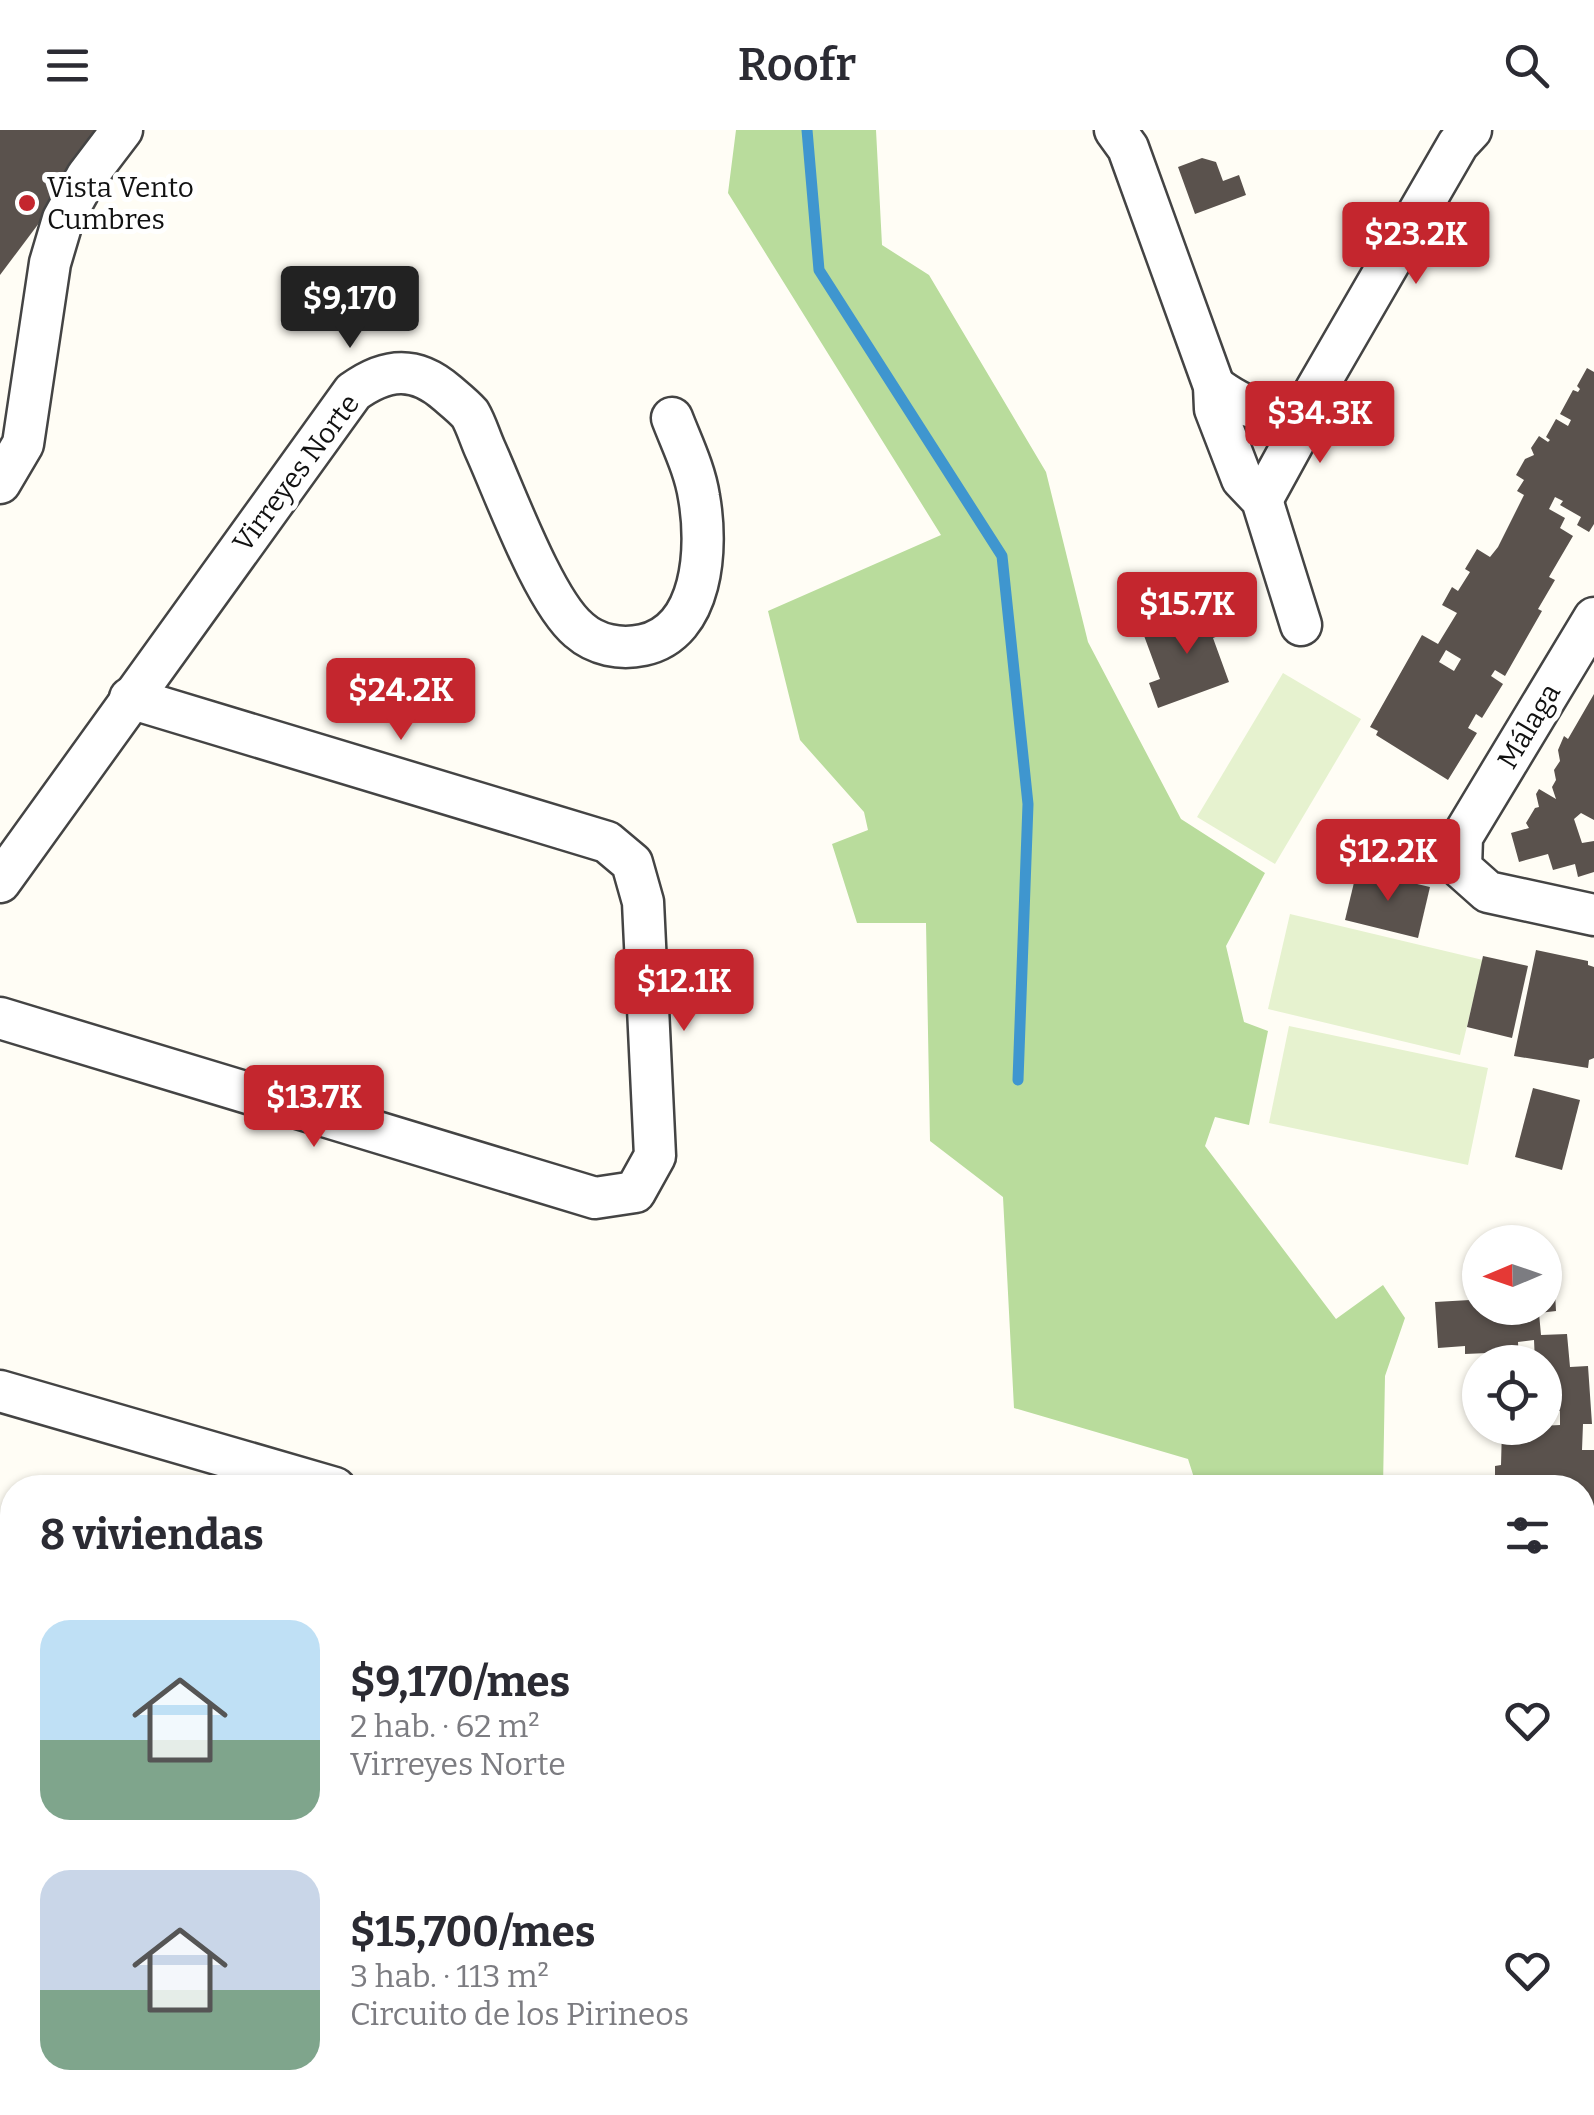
<!DOCTYPE html>
<html lang="es">
<meta charset="utf-8">
<style>
:root{--surface:#fff;--page:#f2f2f3;--text:#2b2b33;--muted:#7c7c81;--accent:#c4262e}
body{margin:0;font-family:Bitter,serif;background:var(--page);color:var(--text);height:100vh;display:flex;flex-direction:column;font-size:38px;white-space:nowrap}
*{box-sizing:border-box;margin:0}
p{font-size:32px;color:var(--muted)}
.icon{flex:none;width:55px;height:55px;fill:none;stroke:currentColor;stroke-width:2;stroke-linecap:round;stroke-linejoin:round}
.map{position:relative;flex:1;overflow:hidden}
.sheet{position:absolute;left:0px;top:1345px;width:1595px;height:640px;display:flex;flex-direction:column;background:var(--surface);border-radius:40px 40px 0 0;box-shadow:0 2px 8px #0004}
.sheet>*{flex:none}
.needle{width:65px;rotate:268deg}
.tools{position:absolute;left:1462px;top:1095px;display:grid;gap:20px}
.tools a{display:grid;place-items:center;width:100px;height:100px;border-radius:50%;background:var(--surface);box-shadow:0 2px 8px #0004;font-size:50px}
.price{position:absolute;translate:-50% -85px;padding:0 22px;border-radius:10px;background:var(--accent);color:#fff;font-size:32px;line-height:65px;filter:drop-shadow(0 2px 5px #0008)}
.price::after{content:'';position:absolute;left:50%;top:60px;width:30px;height:22px;margin-left:-15px;background:inherit;clip-path:polygon(0 0,100% 0,50% 100%)}
.price.selected{background:#222;color:#fff}
ul{padding:0;list-style:none}
li{display:flex;align-items:center;gap:30px;height:250px;padding:0 40px}
li span{display:grid;place-items:center;flex:none;width:280px;height:200px;border-radius:30px;color:#555}
li>.icon{margin-inline-start:auto}
span .icon{width:120px;height:120px;fill:#fffc;stroke-width:1}
li b{font-size:42px}
h2{display:flex;justify-content:space-between;align-items:center;height:120px;padding:0 40px;font-size:42px}
header{display:flex;justify-content:space-between;align-items:center;height:130px;padding:0 40px;background:var(--surface);font-size:45px;font-weight:600}
.map>svg:first-child{display:block}
</style>
<header><svg class="icon" aria-label="menu" viewBox="0 0 24 24"><path d="M4 6h16M4 12h16M4 18h16"/></svg>Roofr<svg class="icon" aria-label="search" viewBox="0 0 24 24"><circle cx="10" cy="10" r="6"/><path d="M15 15l6 6"/></svg></header>
<div class="map">
<svg width="1594" height="1985" viewBox="0 0 1594 1985">
<rect width="100%" height="100%" fill="#fffdf5"/>
<!-- forest -->
<path fill="#b9dc9c" d="M 736,0 L 876,0 L 882,115 L 929,145 L 1046,342 L 1088,512 L 1181,689 L 1265,743 L 1226,816 L 1244,892 L 1268,901 L 1249,995 L 1215,987 L 1205,1016 L 1336,1189 L 1383,1155 L 1405,1188 L 1385,1246 L 1383,1357 L 1197,1357 L 1188,1329 L 1014,1278 L 1003,1067 L 930,1011 L 926,793 L 857,793 L 832,714 L 868,700 L 864,682 L 800,610 L 768,481 L 941,405 L 728,63 Z"/>
<!-- pitch -->
<g fill="#e6f2cf">
<path d="M 1283,543 L 1361,589 L 1275,734 L 1197,687 Z"/>
<path d="M 1290,784 L 1483,830 L 1460,925 L 1268,879 Z"/>
<path d="M 1289,896 L 1488,938 L 1468,1035 L 1269,993 Z"/>
</g>
<g fill="none" stroke-linecap="round" stroke-linejoin="round">
<!-- stream -->
<path stroke="#3f96cf" stroke-width="11" d="M 807,0 L 819,140 L 1002,426 L 1028,674 L 1018,950"/>
</g>
<!-- building -->
<g fill="#5a524d" fill-rule="evenodd">
<path d="M 0,0 L 109,0 L 0,145 Z"/>
<path d="M 1202,28 L 1216,32 L 1223,51 L 1239,45 L 1246,65 L 1195,84 L 1178,37 Z"/>
<path d="M 1587,238 L 1594,242 L 1594,394 L 1589,402 L 1577,395 L 1581,387 L 1560,375 L 1563,371 L 1555,367 L 1549,379 L 1565,388 L 1560,398 L 1573,406 L 1549,447 L 1555,450 L 1538,479 L 1542,481 L 1505,546 L 1495,540 L 1491,546 L 1503,554 L 1482,588 L 1476,584 L 1468,598 L 1477,603 L 1448,650 L 1376,605 L 1378,601 L 1370,597 L 1422,505 L 1438,514 L 1457,483 L 1442,475 L 1452,457 L 1458,461 L 1470,442 L 1465,439 L 1477,419 L 1490,427 L 1498,417 L 1524,365 L 1517,361 L 1524,350 L 1516,345 L 1525,329 L 1534,325 L 1531,318 L 1539,306 L 1548,312 L 1550,310 L 1546,307 L 1556,289 L 1568,296 L 1571,290 L 1560,284 L 1573,260 L 1578,262 L 1580,259 L 1577,256 ZM 1446,520 L 1461,529 L 1454,541 L 1439,532 Z"/>
<path d="M 1217,478 L 1226,503 L 1213,508 L 1229,552 L 1158,578 L 1149,553 L 1160,549 L 1143,503 Z"/>
<path d="M 1594,564 L 1594,690 L 1581,683 L 1574,689 L 1582,713 L 1594,711 L 1594,742 L 1578,747 L 1575,734 L 1553,740 L 1548,724 L 1519,732 L 1511,703 L 1529,698 L 1526,693 L 1535,678 L 1539,677 L 1536,664 L 1539,659 L 1556,669 L 1552,657 L 1556,650 L 1554,640 L 1560,631 L 1558,620 L 1564,606 L 1568,609 Z"/>
<path d="M 1357,740 L 1430,757 L 1418,808 L 1345,790 Z"/>
<path d="M 1536,820 L 1588,831 L 1588,835 L 1594,837 L 1594,928 L 1589,930 L 1588,938 L 1514,926 Z"/>
<path d="M 1483,826 L 1528,836 L 1512,908 L 1467,897 Z"/>
<path d="M 1533,958 L 1580,970 L 1562,1040 L 1515,1027 Z"/>
<path d="M 1554,1144 L 1556,1181 L 1539,1183 L 1541,1205 L 1567,1204 L 1570,1237 L 1588,1236 L 1592,1294 L 1583,1294 L 1582,1320 L 1594,1320 L 1594,1413 L 1582,1413 L 1582,1358 L 1490,1358 L 1491,1351 L 1495,1351 L 1495,1336 L 1501,1335 L 1502,1298 L 1560,1295 L 1560,1281 L 1545,1282 L 1545,1232 L 1535,1232 L 1534,1210 L 1518,1212 L 1519,1232 L 1489,1232 L 1488,1223 L 1465,1224 L 1465,1216 L 1438,1218 L 1435,1172 L 1470,1170 L 1470,1158 L 1480,1158 L 1480,1178 L 1545,1178 L 1545,1145 Z"/>
<path d="M 1582,1416 L 1591,1417 L 1590,1439 L 1594,1440 L 1594,1470 L 1582,1469 Z"/>
<path d="M 1582,1611 L 1594,1613 L 1594,1693 L 1582,1690 L 1582,1670 L 1587,1656 L 1582,1654 Z"/>
<path d="M 1582,1782 L 1594,1785 L 1594,1847 L 1586,1845 L 1584,1854 Z"/>
<path d="M 1582,1882 L 1594,1888 L 1594,1933 L 1582,1930 Z"/>
<path d="M 1262,1972 L 1287,1976 L 1286,1980 L 1303,1985 L 1258,1985 Z"/>
</g>
<g fill="none" stroke-linecap="round" stroke-linejoin="round">
<!-- minor casing -->
<g stroke="#444" stroke-width="45">
<g id="minor">
<path d="M 1115,0 L 1128,18 L 1214,256 L 1215,279 L 1242,349 L 1262,370 L 1301,495"/>
<path d="M 1214,256 C 1249,282 1265,284 1307,275"/>
<path d="M 0,353 L 23,314 L 50,133 L 63,89 L 87,46 L 122,0"/>
<path d="M 1262,370 L 1302,297 L 1307,275 L 1458,14 L 1471,0"/>
<path d="M 1594,488 L 1462,707 L 1461,738 L 1488,762 L 1594,785"/>
<path d="M 0,752 L 353,262 C 386,238 415,235 447,263 C 454,269 464,277 470,284 C 476,294 480,308 485,319 C 505,363 544,471 579,500 C 596,515 620,520 643,515 C 704,502 708,417 699,367 C 695,340 682,314 672,288"/>
<path d="M 0,888 L 595,1068 L 635,1062 L 655,1026 L 643,772 L 632,733 L 607,712 L 130,568"/>
<path d="M 0,1261 L 335,1358"/>
<path d="M 0,1461 L 12,1486"/>
<path d="M 1582,1737 L 1594,1740"/>
<path d="M 0,1902 L 12,1928"/>
<path d="M 35,1972 L 41,1985"/>
<path d="M 255,1972 L 263,1985"/>
<path d="M 914,1972 L 917,1985"/>
<path d="M 1402,1972 L 1448,1985"/>
<path d="M 164,1985 L 187,1972"/>
<path d="M 289,1985 L 302,1972"/>
<path d="M 1228,1985 L 1229,1972"/>
</g>
</g>
<!-- minor -->
<use href="#minor" stroke="#fff" stroke-width="40"/>
</g>
<!-- markers -->
<circle fill="#c4262e" stroke="#fff" stroke-width="4" cx="27" cy="73" r="10"/>
<g text-anchor="middle" dominant-baseline="central" stroke-width="10" stroke-linejoin="round" paint-order="stroke">
<!-- poi labels -->
<g font-size="28" fill="#111" stroke="#fff" text-anchor="start">
<text x="47" y="57">Vista Vento<tspan x="47" dy="32">Cumbres</tspan></text>
</g>
<!-- street labels -->
<g font-size="28" fill="#111" stroke="#fff">
<text transform="translate(296 343) rotate(-53)">Virreyes Norte</text>
<text transform="translate(1529 596) rotate(-59)">Málaga</text>
</g>
</g>
</svg>
<div class="tools">
<a><svg class="needle" viewBox="-14 -14 28 28"><path d="M0-13l5 13h-10z" fill="#e53935"/><path d="M0 13l5-13h-10z" fill="#7c7c81"/></svg></a>
<a><svg class="icon" aria-label="locate" viewBox="0 0 24 24"><circle cx="12" cy="12" r="6"/><path d="M12 2v4M12 18v4M2 12h4M18 12h4"/></svg></a>
</div>
<b class="price" style="left:1416px;top:157px">$23.2K</b>
<b class="price selected" style="left:350px;top:221px">$9,170</b>
<b class="price" style="left:1320px;top:336px">$34.3K</b>
<b class="price" style="left:1187px;top:527px">$15.7K</b>
<b class="price" style="left:401px;top:613px">$24.2K</b>
<b class="price" style="left:1388px;top:774px">$12.2K</b>
<b class="price" style="left:684px;top:904px">$12.1K</b>
<b class="price" style="left:314px;top:1020px">$13.7K</b>
<section class="sheet">
<h2>8 viviendas<svg class="icon" aria-label="filters" viewBox="0 0 24 24"><path d="M4 7h16M4 17h16"/><circle cx="9" cy="7" r="2"/><circle cx="15" cy="17" r="2"/></svg></h2>
<ul>
<li><span style="background:linear-gradient(#bfe0f5 60%,#7fa58c 0)"><svg class="icon" aria-label="home" viewBox="0 0 24 24"><path d="M3 11l9-7 9 7M6 9v11h12V9"/></svg></span><div><b>$9,170/mes</b><p>2 hab. · 62 m²</p><p>Virreyes Norte</p></div><svg class="icon" aria-label="heart" viewBox="0 0 24 24"><path d="M12 20l-8-8c-3-5 5-10 8-4 3-6 11-1 8 4z"/></svg></li>
<li><span style="background:linear-gradient(#c9d6e8 60%,#7fa58c 0)"><svg class="icon" aria-label="home" viewBox="0 0 24 24"><path d="M3 11l9-7 9 7M6 9v11h12V9"/></svg></span><div><b>$15,700/mes</b><p>3 hab. · 113 m²</p><p>Circuito de los Pirineos</p></div><svg class="icon" aria-label="heart" viewBox="0 0 24 24"><path d="M12 20l-8-8c-3-5 5-10 8-4 3-6 11-1 8 4z"/></svg></li>
</ul>
</section>
</div>
